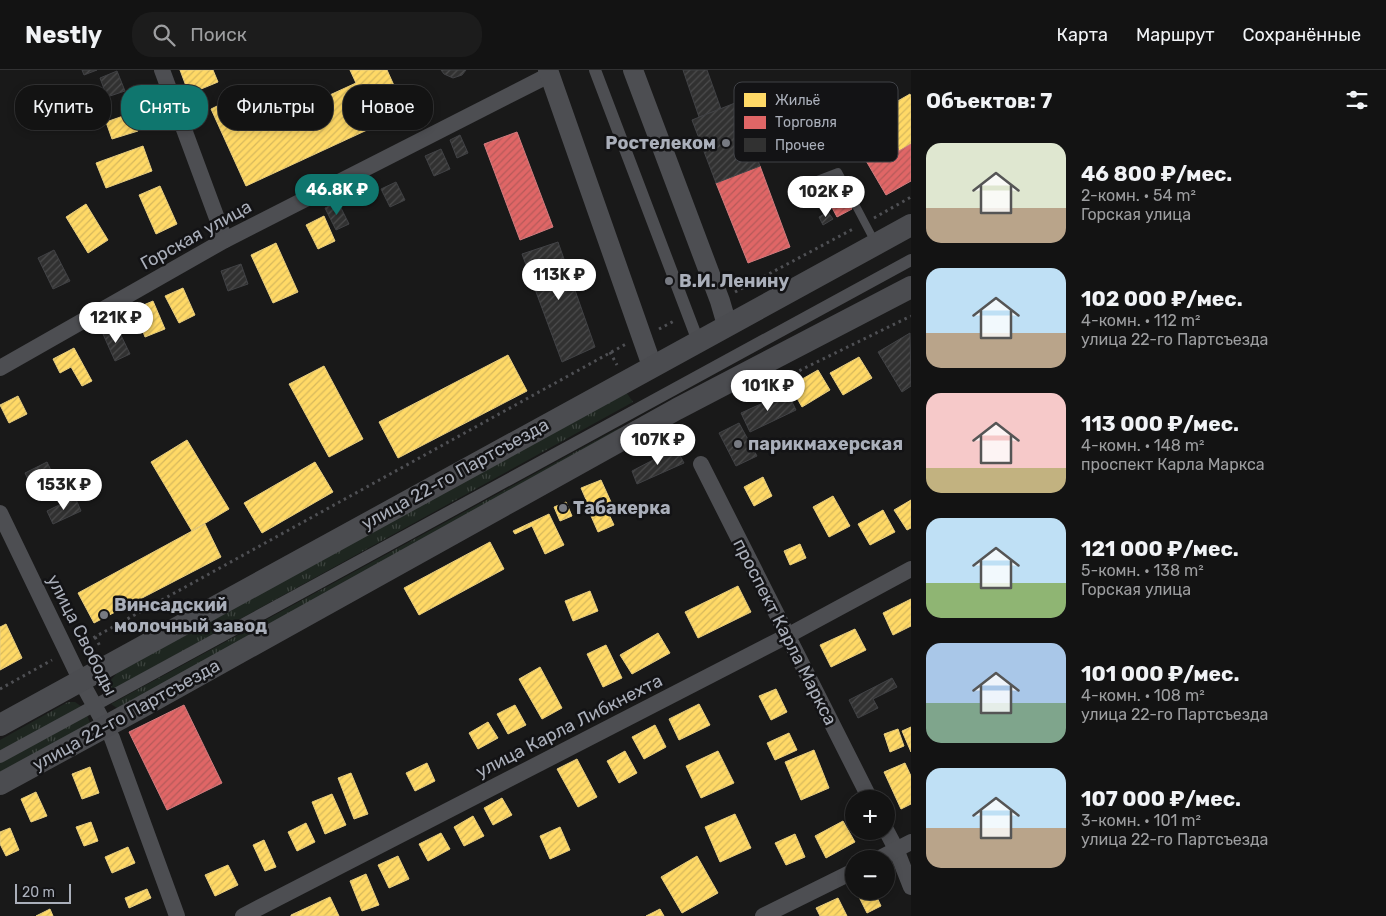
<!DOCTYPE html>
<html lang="ru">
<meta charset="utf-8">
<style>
:root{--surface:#131313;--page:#1c1c1c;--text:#f1f3f6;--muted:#9d9ea0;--line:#323233;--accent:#0f766e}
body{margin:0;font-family:Rubik,sans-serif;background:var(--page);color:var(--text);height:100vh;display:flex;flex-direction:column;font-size:19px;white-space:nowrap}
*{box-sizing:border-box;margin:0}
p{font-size:16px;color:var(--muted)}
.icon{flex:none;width:28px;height:28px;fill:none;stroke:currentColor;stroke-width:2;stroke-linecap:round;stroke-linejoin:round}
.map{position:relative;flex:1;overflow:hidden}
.details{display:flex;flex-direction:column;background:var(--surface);width:475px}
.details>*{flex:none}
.guide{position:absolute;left:15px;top:15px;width:475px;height:45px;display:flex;gap:10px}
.buttons{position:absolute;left:845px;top:720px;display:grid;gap:10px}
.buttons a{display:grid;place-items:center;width:50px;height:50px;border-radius:50%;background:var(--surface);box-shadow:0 2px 8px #0003,0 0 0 1px var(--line);font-size:25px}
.scale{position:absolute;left:15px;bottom:12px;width:56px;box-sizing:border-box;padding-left:5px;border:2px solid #aaafba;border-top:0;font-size:14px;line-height:18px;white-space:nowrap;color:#aaafba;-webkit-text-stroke:4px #131315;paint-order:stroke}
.price{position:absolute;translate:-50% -42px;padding:0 11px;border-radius:18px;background:#fff;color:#222;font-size:16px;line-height:32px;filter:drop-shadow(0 1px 2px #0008)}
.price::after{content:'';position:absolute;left:50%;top:30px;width:15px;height:11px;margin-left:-8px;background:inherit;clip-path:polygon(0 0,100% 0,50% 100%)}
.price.current{background:var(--accent);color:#fff}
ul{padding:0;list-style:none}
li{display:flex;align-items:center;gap:15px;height:125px;padding:0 15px}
li span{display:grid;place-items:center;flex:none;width:140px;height:100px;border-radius:15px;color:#555}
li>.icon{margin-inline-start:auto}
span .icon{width:60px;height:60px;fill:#fffc;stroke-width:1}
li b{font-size:21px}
h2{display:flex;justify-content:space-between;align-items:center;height:60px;padding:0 15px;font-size:21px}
.tag{padding:0 18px;border-radius:20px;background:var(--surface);box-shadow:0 2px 8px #0003,0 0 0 1px var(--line);font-size:18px;line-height:45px}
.tag.current{background:var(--accent);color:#fff}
header{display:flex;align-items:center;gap:30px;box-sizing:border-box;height:70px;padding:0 25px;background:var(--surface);border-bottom:1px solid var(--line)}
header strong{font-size:24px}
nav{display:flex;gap:28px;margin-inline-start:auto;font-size:18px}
.search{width:350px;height:45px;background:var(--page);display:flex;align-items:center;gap:12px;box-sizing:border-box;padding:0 18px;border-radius:20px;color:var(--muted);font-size:19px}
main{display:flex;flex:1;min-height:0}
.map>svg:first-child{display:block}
</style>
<header>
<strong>Nestly</strong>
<div class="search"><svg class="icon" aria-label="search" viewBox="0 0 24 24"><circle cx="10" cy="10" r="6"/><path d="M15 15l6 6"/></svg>Поиск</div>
<nav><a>Карта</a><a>Маршрут</a><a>Сохранённые</a></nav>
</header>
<main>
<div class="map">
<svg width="911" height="846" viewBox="0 0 911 846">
<defs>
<pattern id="grass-tufts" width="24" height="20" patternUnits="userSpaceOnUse" patternTransform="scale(1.25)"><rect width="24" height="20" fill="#1e2620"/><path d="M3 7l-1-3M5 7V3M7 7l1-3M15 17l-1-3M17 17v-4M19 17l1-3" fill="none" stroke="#3c433e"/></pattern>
<pattern id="homes-hatch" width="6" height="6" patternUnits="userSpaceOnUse" patternTransform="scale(1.25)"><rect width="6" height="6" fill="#ffd966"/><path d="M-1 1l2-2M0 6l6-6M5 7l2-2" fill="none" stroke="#d6b85d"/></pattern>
<pattern id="shops-hatch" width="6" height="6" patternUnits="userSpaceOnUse" patternTransform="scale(1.25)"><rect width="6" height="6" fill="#e06666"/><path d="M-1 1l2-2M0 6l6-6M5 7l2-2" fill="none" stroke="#b55a5a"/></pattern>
<pattern id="building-hatch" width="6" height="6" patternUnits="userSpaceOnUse" patternTransform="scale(1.25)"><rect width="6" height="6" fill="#313131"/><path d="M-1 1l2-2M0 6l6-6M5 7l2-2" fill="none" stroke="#4c4c4d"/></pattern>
</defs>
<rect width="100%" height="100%" fill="#191919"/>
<!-- grass -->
<g fill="url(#grass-tufts)">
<path d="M 626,322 L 633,332 L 106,623 L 111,610 L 117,603 Z"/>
<path d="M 637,357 L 120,640 L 111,634 L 619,358 Z"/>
<path d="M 68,632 L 75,632 L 82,637 L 0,682 L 0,670 Z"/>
<path d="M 87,645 L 90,653 L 0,704 L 0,693 Z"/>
</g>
<!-- homes -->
<g fill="url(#homes-hatch)" stroke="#e6cc7f">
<path d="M 180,0 L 213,0 L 218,12 L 189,24 Z"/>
<path d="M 350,0 L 387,0 L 406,42 L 246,116 L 211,39 L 248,21 L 264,55 L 356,13 Z"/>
<path d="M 910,24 L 911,27 L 911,74 L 899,81 L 898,78 L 882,87 L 879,81 L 865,89 L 852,68 L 867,59 L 863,52 L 875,45 L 872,40 L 894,28 L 896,32 Z"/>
<path d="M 132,43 L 138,61 L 112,69 L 106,52 Z"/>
<path d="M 143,76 L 152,101 L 106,118 L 96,93 Z"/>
<path d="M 160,116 L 177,154 L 156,164 L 139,125 Z"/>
<path d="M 86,134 L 108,170 L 88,183 L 66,147 Z"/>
<path d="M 324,146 L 335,171 L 318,179 L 306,155 Z"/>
<path d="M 276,173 L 298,222 L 273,233 L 251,185 Z"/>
<path d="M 183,218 L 195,245 L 179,253 L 165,226 Z"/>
<path d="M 153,231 L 165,259 L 145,267 L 134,239 Z"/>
<path d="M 74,278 L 92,311 L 82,316 L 71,297 L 60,303 L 53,289 Z"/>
<path d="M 508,285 L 527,321 L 398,388 L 379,352 Z"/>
<path d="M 859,287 L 872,308 L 843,325 L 830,303 Z"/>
<path d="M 324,296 L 363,369 L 329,387 L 289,314 Z"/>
<path d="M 818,300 L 830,320 L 802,337 L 790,316 Z"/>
<path d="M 18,326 L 27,344 L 9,353 L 0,335 Z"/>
<path d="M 187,370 L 229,439 L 192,461 L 151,392 Z"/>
<path d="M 315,392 L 333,422 L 262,463 L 244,433 Z"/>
<path d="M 763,407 L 772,426 L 754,436 L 744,417 Z"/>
<path d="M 601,410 L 611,432 L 591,441 L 581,418 Z"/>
<path d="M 833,426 L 850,456 L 829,467 L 813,437 Z"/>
<path d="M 911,430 L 911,458 L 907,460 L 894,440 Z"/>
<path d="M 566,432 L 572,446 L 560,451 L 554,437 Z"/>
<path d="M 607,440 L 614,455 L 598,462 L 591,446 Z"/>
<path d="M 883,440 L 895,462 L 870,475 L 858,454 Z"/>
<path d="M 549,444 L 564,475 L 545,484 L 532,456 L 515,464 L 513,461 Z"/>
<path d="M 205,454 L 221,487 L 94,553 L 78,523 Z"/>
<path d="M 490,472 L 504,499 L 419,545 L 404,518 Z"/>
<path d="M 800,474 L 806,488 L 790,495 L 784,481 Z"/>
<path d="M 738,516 L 751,542 L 698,568 L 685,542 Z"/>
<path d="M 590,521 L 598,541 L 573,551 L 565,531 Z"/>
<path d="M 911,529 L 911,556 L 893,565 L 883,543 Z"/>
<path d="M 6,554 L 22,588 L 0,600 L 0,557 Z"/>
<path d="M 855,559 L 866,580 L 831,597 L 820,575 Z"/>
<path d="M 658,563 L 670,583 L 632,604 L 620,585 Z"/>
<path d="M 606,575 L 622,608 L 603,617 L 587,584 Z"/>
<path d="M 540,597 L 562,638 L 542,649 L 519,609 Z"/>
<path d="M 776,619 L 787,642 L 771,650 L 759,626 Z"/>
<path d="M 699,634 L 710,655 L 679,670 L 669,649 Z"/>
<path d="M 515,635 L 526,655 L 508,664 L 497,644 Z"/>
<path d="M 488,652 L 498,668 L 478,679 L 469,663 Z"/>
<path d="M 655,655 L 666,677 L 644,689 L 632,667 Z"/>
<path d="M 911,657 L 911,682 L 902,661 Z"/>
<path d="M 898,659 L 904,676 L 890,682 L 884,664 Z"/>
<path d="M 789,663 L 797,680 L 775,690 L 767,673 Z"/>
<path d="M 814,680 L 829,718 L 801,730 L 785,692 Z"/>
<path d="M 625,681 L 637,703 L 619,713 L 607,691 Z"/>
<path d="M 718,681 L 734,713 L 701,728 L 686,696 Z"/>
<path d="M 577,689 L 597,727 L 578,737 L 557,699 Z"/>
<path d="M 427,693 L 435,711 L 415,721 L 406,703 Z"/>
<path d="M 905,693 L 911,706 L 911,734 L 901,739 L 884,702 Z"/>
<path d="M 90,697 L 99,723 L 82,729 L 72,704 Z"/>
<path d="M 351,703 L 368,744 L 354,749 L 338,708 Z"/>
<path d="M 36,722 L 47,746 L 31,752 L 21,729 Z"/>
<path d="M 332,724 L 346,755 L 325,764 L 312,732 Z"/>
<path d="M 502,728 L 512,745 L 493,755 L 484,738 Z"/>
<path d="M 735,744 L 751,778 L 720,792 L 705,757 Z"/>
<path d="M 473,746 L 484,766 L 464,776 L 454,757 Z"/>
<path d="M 843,751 L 855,772 L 826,788 L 815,766 Z"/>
<path d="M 91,752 L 98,771 L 84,776 L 76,757 Z"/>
<path d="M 306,753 L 315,772 L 297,781 L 288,762 Z"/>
<path d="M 560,757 L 570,780 L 550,789 L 540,766 Z"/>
<path d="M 10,758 L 19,780 L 6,786 L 0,774 L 0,762 Z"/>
<path d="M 441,763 L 450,779 L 428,791 L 419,774 Z"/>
<path d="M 795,764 L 805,787 L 786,795 L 775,773 Z"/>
<path d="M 264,770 L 276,797 L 265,801 L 253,775 Z"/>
<path d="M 128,777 L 135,793 L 112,803 L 105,787 Z"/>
<path d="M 398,786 L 409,809 L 389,818 L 378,795 Z"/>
<path d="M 697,786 L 718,823 L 682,843 L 661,807 Z"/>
<path d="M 228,795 L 238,815 L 215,826 L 205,805 Z"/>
<path d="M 366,804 L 379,835 L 362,841 L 350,811 Z"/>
<path d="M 147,819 L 151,828 L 129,838 L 125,828 Z"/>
<path d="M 865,821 L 874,821 L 881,836 L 867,843 L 858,825 Z"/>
<path d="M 330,827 L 339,846 L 291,846 L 291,845 Z"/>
<path d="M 838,828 L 847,846 L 820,846 L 816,838 Z"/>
<path d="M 50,839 L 53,846 L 36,846 Z"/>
<path d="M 660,839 L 664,846 L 646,846 Z"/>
</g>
<!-- shops -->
<g fill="url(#shops-hatch)" stroke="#d07c7f">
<path d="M 517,62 L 553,157 L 520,170 L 484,74 Z"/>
<path d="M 911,74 L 911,111 L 886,125 L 865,89 L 879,81 L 882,87 L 898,78 L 899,81 Z"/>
<path d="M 760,96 L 790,177 L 748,193 L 716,113 Z"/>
<path d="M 843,122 L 852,139 L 837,147 L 828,130 Z"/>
<path d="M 184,635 L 222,713 L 167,740 L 129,662 Z"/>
</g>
<!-- building -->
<g fill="url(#building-hatch)" stroke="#414245">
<path d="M 82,0 L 97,0 L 84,5 Z"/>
<path d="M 441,0 L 466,0 L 462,5 L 453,8 L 444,4 Z"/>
<path d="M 683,0 L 707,0 L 721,39 L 699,47 Z"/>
<path d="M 117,1 L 125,21 L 107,27 L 100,8 Z"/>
<path d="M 735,33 L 760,96 L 716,113 L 692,50 Z"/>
<path d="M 460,65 L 468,83 L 457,88 L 450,70 Z"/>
<path d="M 441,79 L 450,99 L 434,106 L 425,86 Z"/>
<path d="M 396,112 L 405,130 L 390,137 L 381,119 Z"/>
<path d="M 338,132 L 349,154 L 336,160 L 325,138 Z"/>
<path d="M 828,142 L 833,149 L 823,155 L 819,147 Z"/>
<path d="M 558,172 L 595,277 L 562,292 L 522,184 Z"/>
<path d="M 54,180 L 70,211 L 53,219 L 38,188 Z"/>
<path d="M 241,194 L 248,214 L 228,221 L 221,201 Z"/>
<path d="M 117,257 L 130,284 L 115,291 L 103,264 Z"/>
<path d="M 910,263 L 911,316 L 902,322 L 878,282 Z"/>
<path d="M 787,322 L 796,340 L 750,362 L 741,343 Z"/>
<path d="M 739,353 L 757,386 L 736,396 L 719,363 Z"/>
<path d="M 676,378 L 684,393 L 637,414 L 632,401 Z"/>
<path d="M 47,392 L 59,417 L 37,428 L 25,403 Z"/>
<path d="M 75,427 L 81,441 L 53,454 L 47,441 Z"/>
<path d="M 892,608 L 897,617 L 873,629 L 878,638 L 858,648 L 849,630 Z"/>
</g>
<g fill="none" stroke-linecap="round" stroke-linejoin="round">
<!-- path -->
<g stroke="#4f5054" stroke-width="3" stroke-dasharray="2.5 4" stroke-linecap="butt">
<path d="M 874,148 L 911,127"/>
<path d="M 735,222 L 853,159"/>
<path d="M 659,259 L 676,250"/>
<path d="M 610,282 L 617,295"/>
<path d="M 776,312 L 911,246"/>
<path d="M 95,567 L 101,578"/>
<path d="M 82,574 L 626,274"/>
<path d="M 0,619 L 52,590"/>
</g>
<!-- service -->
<path stroke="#4d4e52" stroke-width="8" d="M 799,117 L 838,102 L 875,172"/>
<!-- pedestrian -->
<g stroke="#4d4e52" stroke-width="12">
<path d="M 595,0 L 698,271"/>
<path d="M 0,687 L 911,190"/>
</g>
<!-- minor -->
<g stroke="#4d4e52" stroke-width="16">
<path d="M 162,0 L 225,170"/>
<path d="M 0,298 L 225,170 L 549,5"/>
<path d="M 701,394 L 870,729"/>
<path d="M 0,443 L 81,611 L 112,668 L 177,846"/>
<path d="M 886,760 L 896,779 L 911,817"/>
<path d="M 878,789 L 911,772"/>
<path d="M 243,846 L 787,566 L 911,499"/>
<path d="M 763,846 L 854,801"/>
</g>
<!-- tertiary -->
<g stroke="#4d4e52" stroke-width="20">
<path d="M 548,0 L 652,296"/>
<path d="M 633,0 L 720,231 L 727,255"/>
</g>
<!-- secondary -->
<g stroke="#4b4c50" stroke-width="22">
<path d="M 0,655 L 911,155"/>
<path d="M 0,714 L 136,640 L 677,339 L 911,217"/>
</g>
</g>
<!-- markers -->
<g fill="#777a82" stroke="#131315" stroke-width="2">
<circle cx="726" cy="73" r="5"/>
<circle cx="669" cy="211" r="5"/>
<circle cx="738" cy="374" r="5"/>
<circle cx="563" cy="438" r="5"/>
<circle cx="104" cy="545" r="5"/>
</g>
<g text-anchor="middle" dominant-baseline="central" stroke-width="5" stroke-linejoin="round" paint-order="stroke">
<!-- poi labels -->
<g font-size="18" font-weight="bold" fill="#aaafba" stroke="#131315" text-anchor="start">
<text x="716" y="73" text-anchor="end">Ростелеком</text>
<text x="679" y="211">В.И. Ленину</text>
<text x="748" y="374">парикмахерская</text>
<text x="573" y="438">Табакерка</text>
<text x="114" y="535">Винсадский<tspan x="114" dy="21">молочный завод</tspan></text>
</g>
<!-- street labels -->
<g font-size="18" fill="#aaafba" stroke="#131315">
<text transform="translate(196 165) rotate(-29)">Горская улица</text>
<text transform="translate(455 404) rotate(-29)">улица 22-го Партсъезда</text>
<text transform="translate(785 562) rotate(63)">проспект Карла Маркса</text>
<text transform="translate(82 565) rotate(63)">улица Свободы</text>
<text transform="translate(126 645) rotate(-29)">улица 22-го Партсъезда</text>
<text transform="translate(569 656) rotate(-27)">улица Карла Либкнехта</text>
</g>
</g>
<!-- legend -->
<rect x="734" y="12" width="164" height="80" rx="8" fill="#131315" stroke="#404247" stroke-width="1"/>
<rect x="744" y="23" width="22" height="14" fill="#ffd966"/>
<rect x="744" y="46" width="22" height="13" fill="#e06666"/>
<rect x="744" y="68" width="22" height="14" fill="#313131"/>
<g font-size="14" fill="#aaafba">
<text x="775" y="35">Жильё</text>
<text x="775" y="57">Торговля</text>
<text x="775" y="80">Прочее</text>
</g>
</svg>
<div class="buttons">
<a>+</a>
<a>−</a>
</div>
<div class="scale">20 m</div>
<b class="price current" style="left:337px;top:146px">46.8K ₽</b>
<b class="price" style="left:826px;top:148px">102K ₽</b>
<b class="price" style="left:559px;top:231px">113K ₽</b>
<b class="price" style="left:116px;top:274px">121K ₽</b>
<b class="price" style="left:768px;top:342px">101K ₽</b>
<b class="price" style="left:658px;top:396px">107K ₽</b>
<b class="price" style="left:64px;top:441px">153K ₽</b>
<div class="guide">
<a class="tag">Купить</a>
<a class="tag current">Снять</a>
<a class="tag">Фильтры</a>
<a class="tag">Новое</a>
</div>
</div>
<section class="details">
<h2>Объектов: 7<svg class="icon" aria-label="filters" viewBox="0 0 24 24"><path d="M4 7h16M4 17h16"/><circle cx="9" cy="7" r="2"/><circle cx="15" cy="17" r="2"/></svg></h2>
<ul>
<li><span style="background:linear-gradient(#dfe7d0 65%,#b9a48a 0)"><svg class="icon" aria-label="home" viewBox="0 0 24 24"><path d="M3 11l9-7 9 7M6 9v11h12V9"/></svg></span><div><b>46 800 ₽/мес.</b><p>2-комн. · 54 m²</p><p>Горская улица</p></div></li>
<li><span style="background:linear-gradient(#bfe0f5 65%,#b9a48a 0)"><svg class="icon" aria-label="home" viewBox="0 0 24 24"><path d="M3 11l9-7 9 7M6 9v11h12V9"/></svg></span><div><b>102 000 ₽/мес.</b><p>4-комн. · 112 m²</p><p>улица 22-го Партсъезда</p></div></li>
<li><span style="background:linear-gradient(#f6c9c9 75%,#c2b280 0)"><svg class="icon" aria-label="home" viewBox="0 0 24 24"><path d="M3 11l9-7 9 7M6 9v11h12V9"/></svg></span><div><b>113 000 ₽/мес.</b><p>4-комн. · 148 m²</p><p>проспект Карла Маркса</p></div></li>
<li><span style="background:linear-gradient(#bfe0f5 65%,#8fb573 0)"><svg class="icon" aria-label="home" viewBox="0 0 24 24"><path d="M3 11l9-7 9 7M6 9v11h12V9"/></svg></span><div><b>121 000 ₽/мес.</b><p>5-комн. · 138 m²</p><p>Горская улица</p></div></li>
<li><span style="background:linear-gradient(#a9c7e8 60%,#7fa58c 0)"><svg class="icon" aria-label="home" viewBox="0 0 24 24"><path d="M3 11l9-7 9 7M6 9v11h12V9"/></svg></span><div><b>101 000 ₽/мес.</b><p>4-комн. · 108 m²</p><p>улица 22-го Партсъезда</p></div></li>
<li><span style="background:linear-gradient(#bfe0f5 60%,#b9a48a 0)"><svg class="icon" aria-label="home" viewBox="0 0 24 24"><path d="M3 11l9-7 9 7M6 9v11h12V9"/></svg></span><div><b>107 000 ₽/мес.</b><p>3-комн. · 101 m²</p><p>улица 22-го Партсъезда</p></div></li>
</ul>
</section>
</main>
